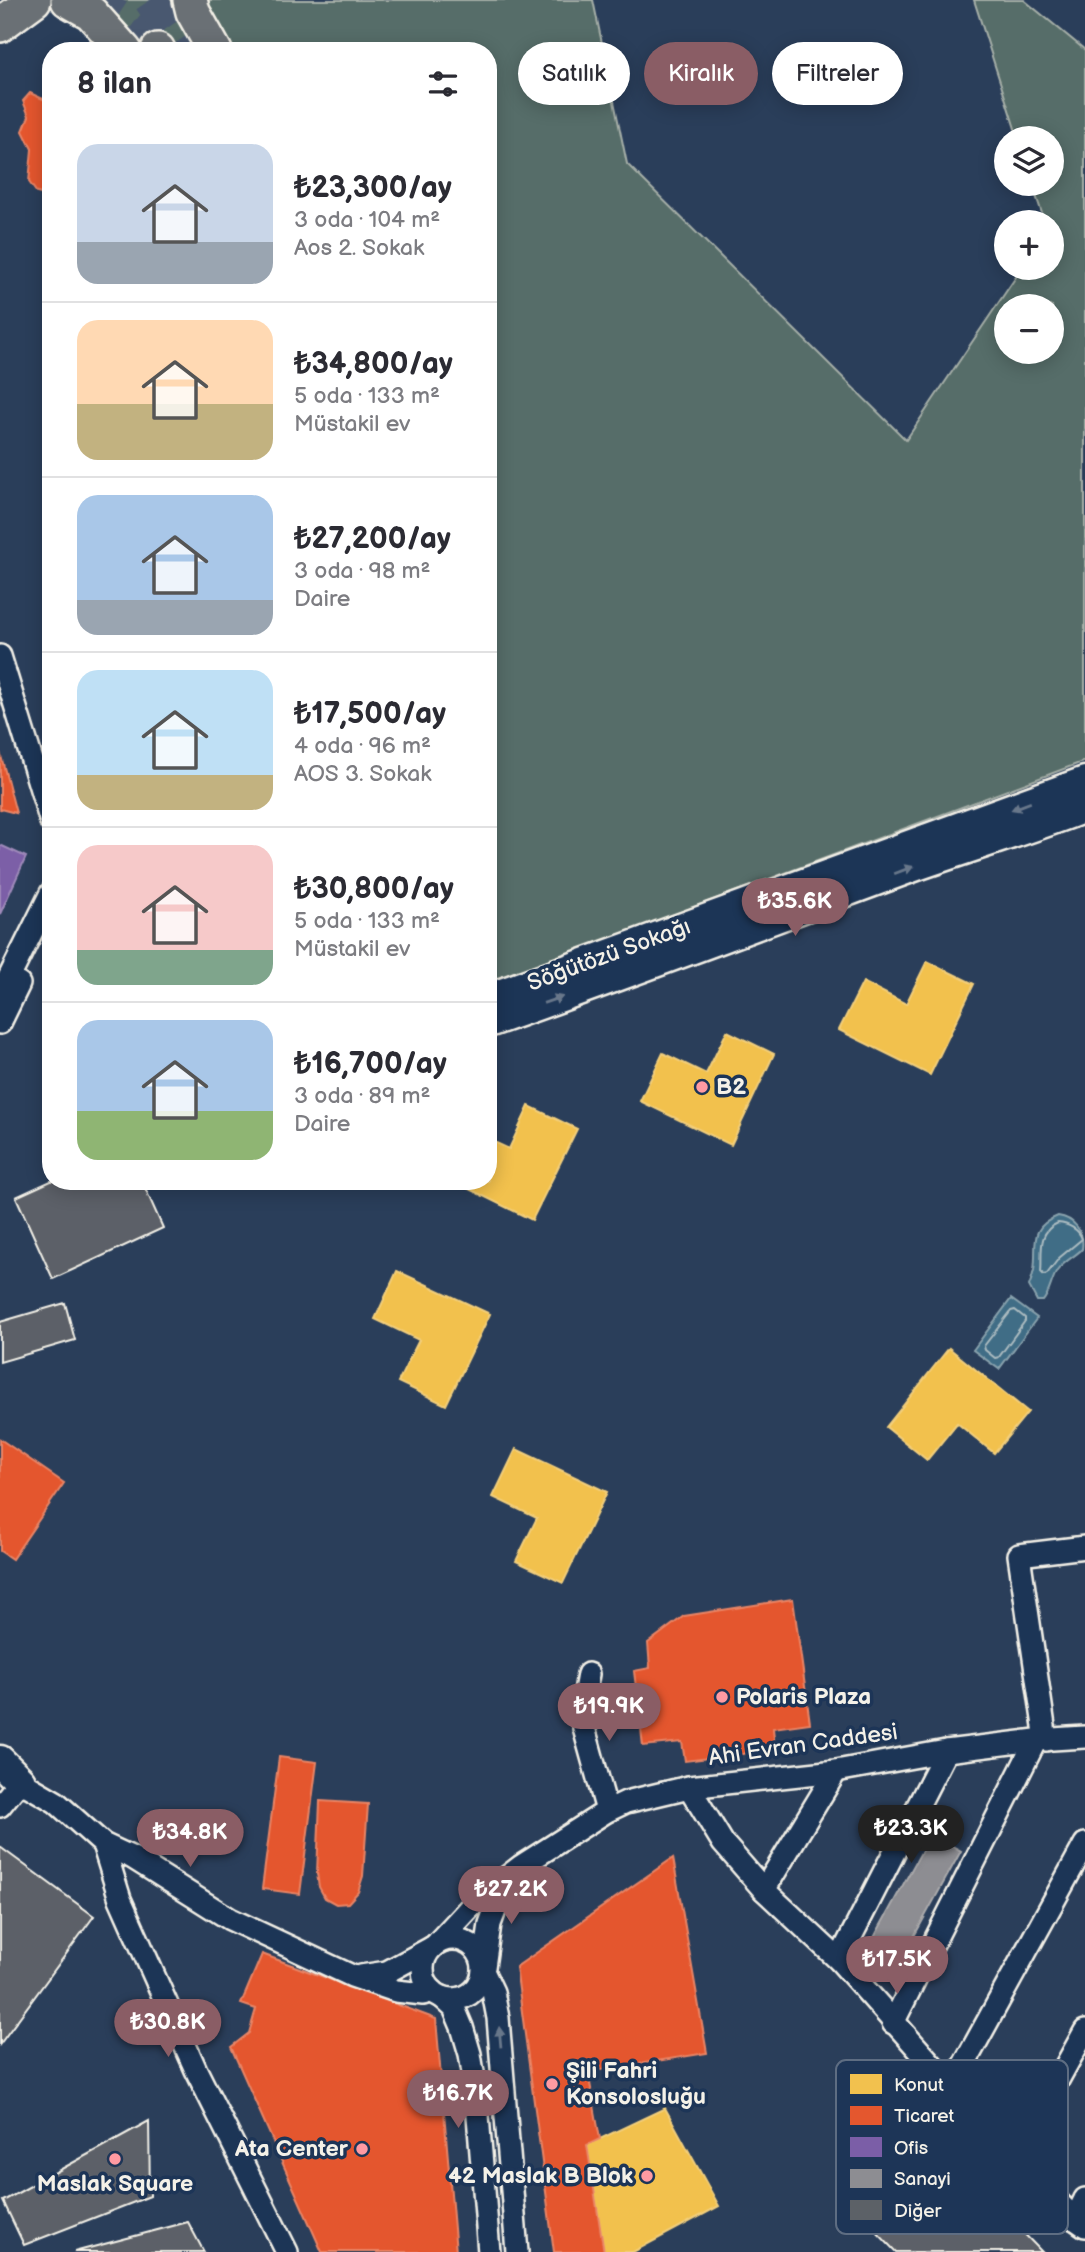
<!DOCTYPE html>
<html lang="tr">
<meta charset="utf-8">
<style>
:root{--surface:#fff;--page:#f7f7f7;--text:#2b2b33;--muted:#7c7c81;--line:#e1e1e2;--accent:#8a5d65}
body{margin:0;font-family:"Balsamiq Sans",sans-serif;background:var(--page);color:var(--text);height:100vh;display:flex;flex-direction:column;font-size:26px;white-space:nowrap}
*{box-sizing:border-box;margin:0}
p{font-size:23px;color:var(--muted)}
.icon{flex:none;width:38px;height:38px;fill:none;stroke:currentColor;stroke-width:2;stroke-linecap:round;stroke-linejoin:round}
.map{position:relative;flex:1;overflow:hidden}
.drawer{position:absolute;left:42px;top:42px;width:455px;height:1148px;display:flex;flex-direction:column;background:var(--surface);border-radius:28px;box-shadow:0 4px 18px #0003}
.drawer>*{flex:none}
.top-card{position:absolute;left:518px;top:42px;width:462px;height:63px;display:flex;gap:14px}
.tools{position:absolute;left:994px;top:126px;display:grid;gap:14px}
.tools a{display:grid;place-items:center;width:70px;height:70px;border-radius:50%;background:var(--surface);box-shadow:0 4px 18px #0003;font-size:35px}
.price{position:absolute;translate:-50% -60px;padding:0 16px;border-radius:24px;background:var(--accent);color:#fff;font-size:23px;line-height:46px;filter:drop-shadow(0 2px 4px #0008)}
.price::after{content:'';position:absolute;left:50%;top:42px;width:21px;height:16px;margin-left:-10px;background:inherit;clip-path:polygon(0 0,100% 0,50% 100%)}
.price.selected{background:#222;color:#fff}
ul{padding:0;list-style:none}
li{display:flex;align-items:center;gap:21px;height:175px;padding:0 35px}
li+li{border-top:2px solid var(--line)}
li span{display:grid;place-items:center;flex:none;width:196px;height:140px;border-radius:21px;color:#555}
li>.icon{margin-inline-start:auto}
span .icon{width:84px;height:84px;fill:#fffc;stroke-width:1}
li b{font-size:30px}
h2{display:flex;justify-content:space-between;align-items:center;height:84px;padding:0 35px;font-size:30px}
.tag{padding:0 24px;border-radius:32px;background:var(--surface);box-shadow:0 4px 18px #0003;font-size:24px;line-height:63px}
.tag.selected{background:var(--accent);color:#fff}
.map>svg:first-child{display:block}
</style>
<div class="map">
<svg width="1085" height="2252" viewBox="0 0 1085 2252">
<rect width="100%" height="100%" fill="#2a3e5a"/>
<filter id="ink" filterUnits="userSpaceOnUse"><feTurbulence type="fractalNoise" baseFrequency=".0143" numOctaves="2"/><feDisplacementMap in="SourceGraphic" scale="14" xChannelSelector="R" yChannelSelector="G"/><feConvolveMatrix kernelMatrix="1 2 1 2 8 2 1 2 1" color-interpolation-filters="sRGB"/></filter>
<g filter="url(#ink)">
<!-- green -->
<g fill="#576d69" stroke="#a6afa8" stroke-width="2" fill-rule="evenodd">
<path d="M 93,0 L 173,0 L 204,51 L 138,51 Z"/>
<path d="M 206,0 L 593,0 L 627,164 L 906,440 L 1022,268 L 1052,268 L 1052,222 L 1045,222 L 1032,184 L 1052,184 L 1052,138 L 1018,138 L 974,0 L 1024,0 L 1085,50 L 1085,761 L 488,984 L 488,543 L 492,506 L 488,480 L 488,51 L 235,51 ZM 1006,306 L 1052,306 L 1052,352 L 1006,352 Z"/>
</g>
<!-- water -->
<g fill="#416d86" stroke="#89a2ad" stroke-width="2">
<path d="M 1058,1216 C 1073,1218 1085,1231 1082,1249 C 1076,1256 1065,1260 1057,1271 C 1051,1280 1050,1293 1043,1301 L 1037,1301 L 1029,1286 C 1031,1281 1033,1275 1034,1270 C 1038,1245 1027,1228 1058,1216 Z"/>
<path d="M 1011,1299 L 1037,1318 L 999,1369 L 973,1350 Z"/>
</g>
<!-- homes -->
<g fill="#f2c14e" stroke="#f3cf7c" stroke-width="2">
<path d="M 927,961 L 974,984 L 930,1075 L 839,1030 L 863,982 L 906,1004 Z"/>
<path d="M 727,1031 L 774,1054 L 731,1145 L 640,1101 L 663,1053 L 706,1074 Z"/>
<path d="M 529,1106 L 577,1129 L 532,1220 L 453,1181 L 488,1181 L 488,1139 L 509,1149 Z"/>
<path d="M 397,1271 L 490,1314 L 446,1405 L 398,1382 L 419,1340 L 375,1319 Z"/>
<path d="M 949,1348 L 1028,1412 L 994,1453 L 957,1423 L 927,1460 L 886,1427 Z"/>
<path d="M 516,1449 L 607,1492 L 563,1583 L 516,1561 L 537,1518 L 493,1497 Z"/>
<path d="M 665,2108 L 719,2206 L 633,2252 L 604,2252 L 587,2145 Z"/>
</g>
<!-- shops -->
<g fill="#e4572e" stroke="#e98566" stroke-width="2">
<path d="M 30,93 L 43,99 L 51,93 L 51,196 L 37,193 L 29,182 L 32,149 L 23,131 L 29,116 L 23,101 Z"/>
<path d="M 0,752 L 16,813 L 0,809 Z"/>
<path d="M 0,1439 L 64,1483 L 12,1559 L 0,1551 Z"/>
<path d="M 793,1599 L 810,1723 L 773,1728 L 775,1749 L 750,1753 L 685,1761 L 682,1742 L 643,1746 L 634,1671 L 650,1668 L 648,1643 L 684,1616 Z"/>
<path d="M 279,1757 L 317,1762 L 300,1894 L 262,1889 Z"/>
<path d="M 320,1801 L 368,1804 L 363,1876 L 358,1892 L 348,1903 L 336,1904 L 325,1898 L 319,1887 L 317,1873 Z"/>
<path d="M 673,1858 L 707,2053 L 588,2072 L 600,2139 L 587,2145 L 604,2252 L 554,2252 L 516,1967 Z"/>
<path d="M 262,1954 L 436,2019 L 456,2252 L 322,2252 L 231,2047 L 249,2033 L 256,2009 L 241,2004 Z"/>
</g>
<!-- offices -->
<path fill="#7b5ea7" stroke="#9f8aba" stroke-width="2" d="M 0,845 L 26,857 L 0,914 Z"/>
<!-- industry -->
<path fill="#8d8d92" stroke="#acabac" stroke-width="2" d="M 931,1834 L 961,1851 L 896,1969 L 866,1952 Z"/>
<g fill="none" stroke-linecap="round" stroke-linejoin="round">
<!-- shore -->
<g stroke="#acbcc1" stroke-width="2">
<path d="M 1058,1223 C 1068,1224 1079,1229 1082,1239 L 1059,1258 L 1047,1274 L 1044,1275 L 1041,1272 C 1043,1254 1036,1232 1058,1223 Z"/>
<path d="M 1015,1310 L 1025,1318 L 1025,1321 L 999,1357 L 995,1358 L 985,1350 L 984,1346 L 1011,1311 Z"/>
</g>
</g>
<!-- building -->
<g fill="#5c6167" stroke="#f4f1e8" stroke-width="2">
<path d="M 51,1181 L 142,1181 L 163,1228 L 53,1279 L 16,1197 Z"/>
<path d="M 65,1303 L 75,1340 L 0,1362 L 0,1322 Z"/>
<path d="M 0,1847 L 94,1916 L 0,2044 Z"/>
<path d="M 149,2121 L 150,2196 L 24,2245 L 3,2201 Z"/>
<path d="M 945,2152 L 1042,2252 L 896,2252 L 870,2225 Z"/>
<path d="M 188,2222 L 204,2252 L 74,2252 Z"/>
</g>
<g fill="none" stroke-linecap="round" stroke-linejoin="round">
<!-- primary-tunnel -->
<g stroke="#48596f" stroke-width="33" stroke-dasharray="33 17" stroke-linecap="butt">
<path d="M 89,0 C 116,13 138,29 158,50"/>
<path d="M 150,0 L 185,51"/>
</g>
<!-- street casing -->
<g stroke="#f4f1e8" stroke-width="26">
<g id="street">
<path d="M 0,656 L 51,822"/>
<path d="M 0,996 L 51,893"/>
<path d="M 0,1023 L 19,984"/>
<path d="M 588,1674 L 585,1692 L 584,1728 L 607,1811"/>
<path d="M 1046,1740 L 1019,1555 L 1085,1547"/>
<path d="M 689,1787 L 723,1843 L 764,1890 L 839,1960 L 1015,2158 L 1075,2219 L 1085,2226"/>
<path d="M 0,1806 L 20,1781 L 56,1802 L 103,1844 L 133,1858 L 230,1919 L 352,1976 L 396,1991 L 423,1994 L 433,1991"/>
<path d="M 103,1844 L 120,1899 L 196,2070 L 287,2252"/>
<path d="M 764,1890 L 836,1771"/>
<circle cx="453" cy="1969" r="30"/>
<path d="M 438,1942 L 477,1900 L 521,1866 L 607,1811 L 626,1802 L 689,1787 L 836,1771 L 946,1751 L 1036,1740 L 1085,1737"/>
<path d="M 839,1960 L 946,1751"/>
<path d="M 484,1967 L 490,1924 L 507,1878"/>
<path d="M 484,1973 L 493,1992 L 498,2018 L 517,2252"/>
<path d="M 361,1976 L 387,1972 L 431,1948"/>
<path d="M 442,1997 L 454,2008 L 462,2027 L 470,2054 L 476,2091 L 489,2252"/>
<path d="M 893,2023 L 1036,1740"/>
<path d="M 952,2086 L 1085,1844"/>
<path d="M 1015,2158 L 1085,2031"/>
<path d="M 1075,2219 L 1085,2199"/>
</g>
</g>
<!-- secondary casing -->
<g stroke="#f4f1e8" stroke-width="35">
<g id="secondary">
<path d="M 488,999 L 1085,782"/>
<path d="M 488,1022 C 631,972 772,918 914,866 C 971,846 1028,829 1085,807"/>
<path d="M 0,1761 L 20,1781"/>
</g>
</g>
<!-- primary casing -->
<g stroke="#f4f1e8" stroke-width="38">
<g id="primary">
<path d="M 68,0 L 91,13 L 125,51"/>
<path d="M 190,0 L 193,12 L 215,51"/>
<path d="M 0,25 L 34,0"/>
<path d="M 158,50 L 158,51"/>
</g>
</g>
<!-- street -->
<use href="#street" stroke="#1d3557" stroke-width="21"/>
<!-- secondary -->
<use href="#secondary" stroke="#1d3557" stroke-width="30"/>
<!-- primary -->
<use href="#primary" stroke="#6a7074" stroke-width="33"/>
</g>
<!-- one-way arrows -->
<defs><path id="oneway-solid" d="M-6-.8H1V-3.2L6.5 0L1 3.2V.8H-6Z" transform="scale(1.75)"/></defs>
<g fill="#68778a">
<use href="#oneway-solid" transform="translate(1021 806) rotate(159)"/>
<use href="#oneway-solid" transform="translate(904 870) rotate(-21)"/>
<use href="#oneway-solid" transform="translate(553 1000) rotate(-19)"/>
<use href="#oneway-solid" transform="translate(500 2037) rotate(-95)"/>
</g>
</g>
<!-- markers -->
<g fill="#ff9aa2" stroke="#1d3557" stroke-width="2.5">
<circle cx="702" cy="1087" r="7"/>
<circle cx="722" cy="1697" r="7"/>
<circle cx="552" cy="2084" r="7"/>
<circle cx="362" cy="2149" r="7"/>
<circle cx="115" cy="2159" r="7"/>
<circle cx="647" cy="2176" r="7"/>
</g>
<g text-anchor="middle" dominant-baseline="central" stroke-width="7" stroke-linejoin="round" paint-order="stroke">
<!-- street labels -->
<g font-size="23" fill="#f4f1e8" stroke="#1d3557">
<text transform="translate(609 955) rotate(-20)">Söğütözü Sokağı</text>
<text transform="translate(803 1745) rotate(-8)">Ahi Evran Caddesi</text>
</g>
<!-- poi labels -->
<g font-size="23" font-weight="bold" fill="#f4f1e8" stroke="#1d3557" text-anchor="start">
<text x="716" y="1087">B2</text>
<text x="736" y="1697">Polaris Plaza</text>
<text x="566" y="2071">Şili Fahri<tspan x="566" dy="26">Konsolosluğu</tspan></text>
<text x="348" y="2149" text-anchor="end">Ata Center</text>
<text x="633" y="2176" text-anchor="end">42 Maslak B Blok</text>
<text x="115" y="2184" text-anchor="middle">Maslak Square</text>
</g>
</g>
<!-- legend -->
<rect x="836" y="2060" width="232" height="174" rx="10" fill="#1d3557" stroke="#5e6d82" stroke-width="2"/>
<rect x="850" y="2074" width="32" height="20" fill="#f2c14e"/>
<rect x="850" y="2106" width="32" height="19" fill="#e4572e"/>
<rect x="850" y="2137" width="32" height="20" fill="#7b5ea7"/>
<rect x="850" y="2169" width="32" height="19" fill="#8d8d92"/>
<rect x="850" y="2200" width="32" height="20" fill="#5c6167"/>
<g font-size="19" fill="#f4f1e8">
<text x="894" y="2091">Konut</text>
<text x="894" y="2122">Ticaret</text>
<text x="894" y="2154">Ofis</text>
<text x="894" y="2185">Sanayi</text>
<text x="894" y="2217">Diğer</text>
</g>
</svg>
<div class="tools">
<a><svg class="icon" aria-label="layers" viewBox="0 0 24 24"><path d="M12 4l9 5-9 5-9-5zM3 14l9 5 9-5"/></svg></a>
<a>+</a>
<a>−</a>
</div>
<b class="price" style="left:795px;top:938px">₺35.6K</b>
<b class="price" style="left:609px;top:1743px">₺19.9K</b>
<b class="price selected" style="left:911px;top:1865px">₺23.3K</b>
<b class="price" style="left:190px;top:1869px">₺34.8K</b>
<b class="price" style="left:511px;top:1926px">₺27.2K</b>
<b class="price" style="left:897px;top:1996px">₺17.5K</b>
<b class="price" style="left:168px;top:2059px">₺30.8K</b>
<b class="price" style="left:458px;top:2130px">₺16.7K</b>
<div class="top-card">
<a class="tag">Satılık</a>
<a class="tag selected">Kiralık</a>
<a class="tag">Filtreler</a>
</div>
<section class="drawer">
<h2>8 ilan<svg class="icon" aria-label="filters" viewBox="0 0 24 24"><path d="M4 7h16M4 17h16"/><circle cx="9" cy="7" r="2"/><circle cx="15" cy="17" r="2"/></svg></h2>
<ul>
<li><span style="background:linear-gradient(#c9d6e8 70%,#9aa5b1 0)"><svg class="icon" aria-label="home" viewBox="0 0 24 24"><path d="M3 11l9-7 9 7M6 9v11h12V9"/></svg></span><div><b>₺23,300/ay</b><p>3 oda · 104 m²</p><p>Aos 2. Sokak</p></div></li>
<li><span style="background:linear-gradient(#ffd9b3 60%,#c2b280 0)"><svg class="icon" aria-label="home" viewBox="0 0 24 24"><path d="M3 11l9-7 9 7M6 9v11h12V9"/></svg></span><div><b>₺34,800/ay</b><p>5 oda · 133 m²</p><p>Müstakil ev</p></div></li>
<li><span style="background:linear-gradient(#a9c7e8 75%,#9aa5b1 0)"><svg class="icon" aria-label="home" viewBox="0 0 24 24"><path d="M3 11l9-7 9 7M6 9v11h12V9"/></svg></span><div><b>₺27,200/ay</b><p>3 oda · 98 m²</p><p>Daire</p></div></li>
<li><span style="background:linear-gradient(#bfe0f5 75%,#c2b280 0)"><svg class="icon" aria-label="home" viewBox="0 0 24 24"><path d="M3 11l9-7 9 7M6 9v11h12V9"/></svg></span><div><b>₺17,500/ay</b><p>4 oda · 96 m²</p><p>AOS 3. Sokak</p></div></li>
<li><span style="background:linear-gradient(#f6c9c9 75%,#7fa58c 0)"><svg class="icon" aria-label="home" viewBox="0 0 24 24"><path d="M3 11l9-7 9 7M6 9v11h12V9"/></svg></span><div><b>₺30,800/ay</b><p>5 oda · 133 m²</p><p>Müstakil ev</p></div></li>
<li><span style="background:linear-gradient(#a9c7e8 65%,#8fb573 0)"><svg class="icon" aria-label="home" viewBox="0 0 24 24"><path d="M3 11l9-7 9 7M6 9v11h12V9"/></svg></span><div><b>₺16,700/ay</b><p>3 oda · 89 m²</p><p>Daire</p></div></li>
</ul>
</section>
</div>
